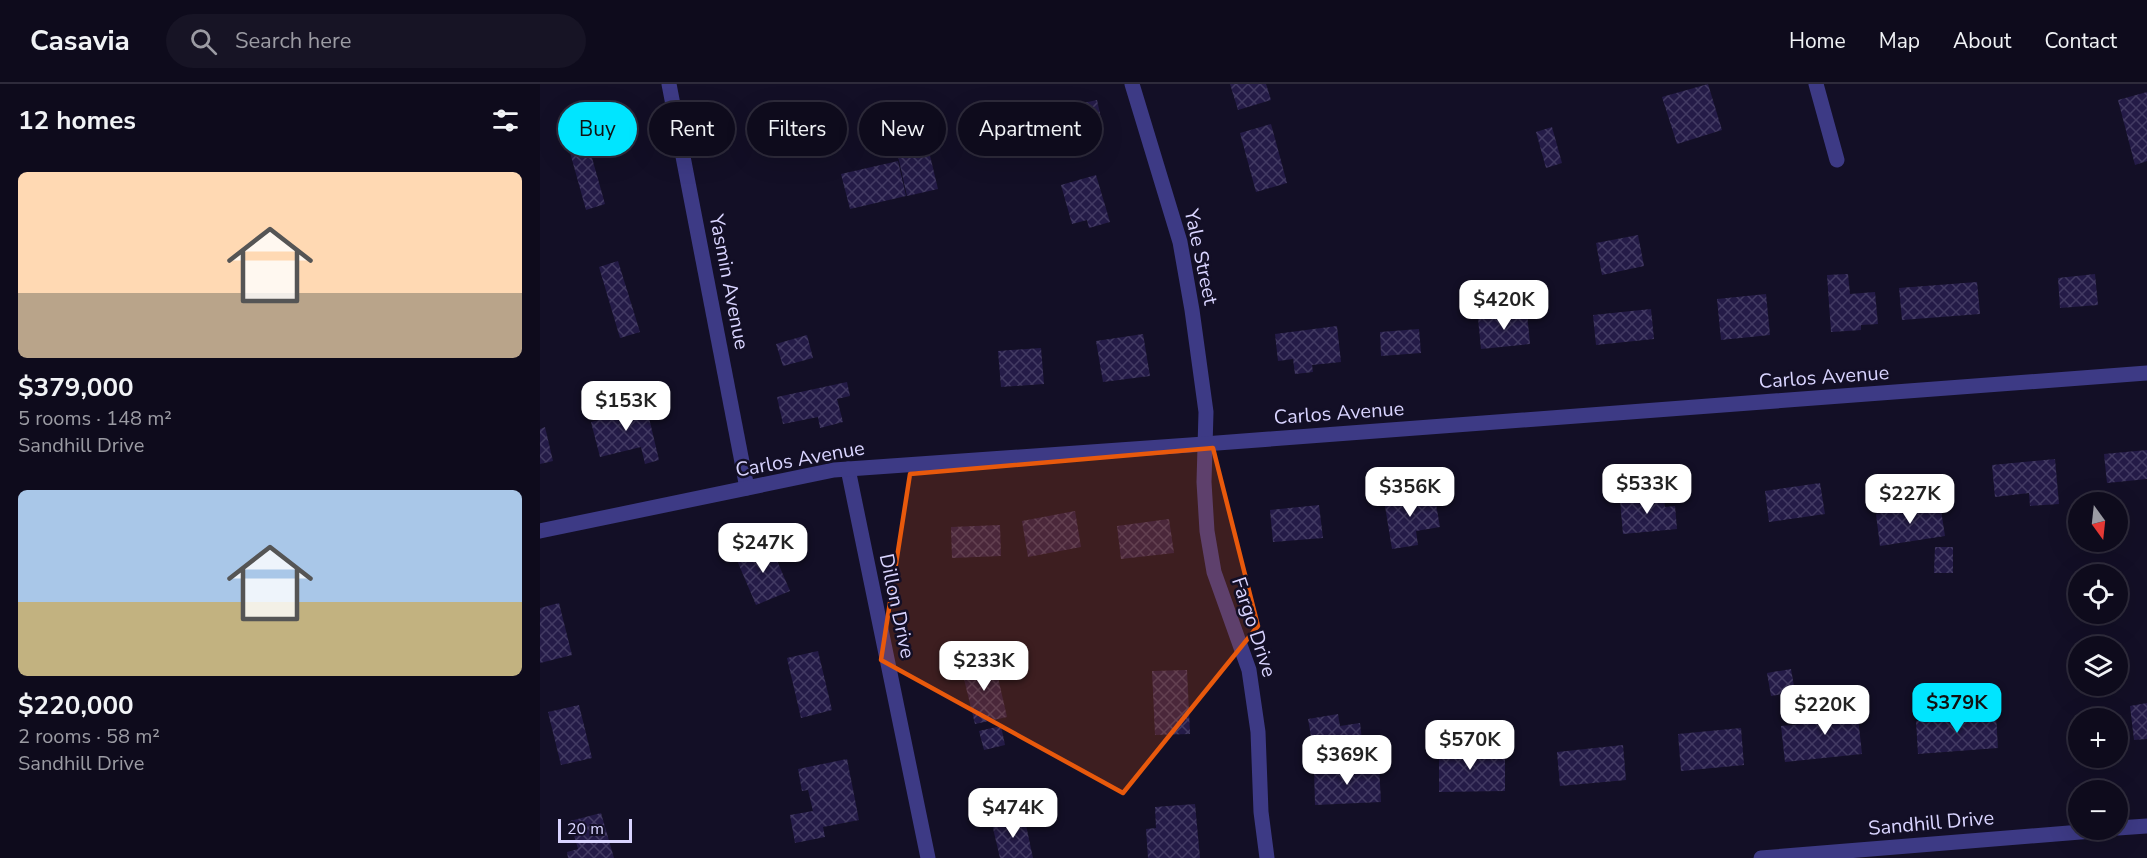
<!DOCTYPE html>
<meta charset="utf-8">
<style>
:root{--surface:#0e0b1c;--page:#171425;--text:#f1f3f6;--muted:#9b9ba3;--line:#2e2b3b;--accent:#00e5ff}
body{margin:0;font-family:"Nunito Sans",sans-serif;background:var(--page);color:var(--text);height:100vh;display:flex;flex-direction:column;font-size:22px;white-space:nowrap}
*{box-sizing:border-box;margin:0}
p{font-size:20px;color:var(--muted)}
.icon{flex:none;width:33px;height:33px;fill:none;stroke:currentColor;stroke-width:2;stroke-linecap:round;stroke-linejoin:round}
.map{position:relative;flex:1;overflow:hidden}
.panel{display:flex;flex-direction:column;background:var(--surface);width:540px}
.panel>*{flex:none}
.hud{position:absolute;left:18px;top:18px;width:570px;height:54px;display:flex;gap:12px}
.needle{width:39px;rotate:165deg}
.controls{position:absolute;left:1528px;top:408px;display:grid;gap:12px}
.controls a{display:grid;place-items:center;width:60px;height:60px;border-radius:50%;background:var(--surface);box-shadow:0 6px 24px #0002,0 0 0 2px var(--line);font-size:30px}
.scale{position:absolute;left:18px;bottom:15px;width:74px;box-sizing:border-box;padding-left:6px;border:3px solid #d9d4ff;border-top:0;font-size:16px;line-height:21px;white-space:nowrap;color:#d9d4ff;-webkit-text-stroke:4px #130f26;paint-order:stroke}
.price{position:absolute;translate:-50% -51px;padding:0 14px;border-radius:12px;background:#fff;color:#222;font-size:20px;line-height:39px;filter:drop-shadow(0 2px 3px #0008)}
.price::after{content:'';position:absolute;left:50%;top:36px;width:18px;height:14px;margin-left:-9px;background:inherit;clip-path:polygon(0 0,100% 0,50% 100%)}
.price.active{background:var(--accent);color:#111}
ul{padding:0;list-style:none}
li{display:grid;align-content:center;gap:12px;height:318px;padding:0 18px}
li span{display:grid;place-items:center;height:186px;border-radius:9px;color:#555}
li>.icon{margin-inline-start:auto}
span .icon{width:108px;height:108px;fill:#fffc;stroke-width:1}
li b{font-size:26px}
h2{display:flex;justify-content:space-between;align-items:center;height:72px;padding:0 18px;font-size:26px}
.tag{padding:0 21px;border-radius:27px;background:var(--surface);box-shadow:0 6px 24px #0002,0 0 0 2px var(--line);font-size:21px;line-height:54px}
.tag.active{background:var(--accent);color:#111}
header{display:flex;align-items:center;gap:36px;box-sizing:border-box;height:84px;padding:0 30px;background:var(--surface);border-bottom:2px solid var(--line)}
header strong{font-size:28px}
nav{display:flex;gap:33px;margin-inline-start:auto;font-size:21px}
.search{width:420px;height:54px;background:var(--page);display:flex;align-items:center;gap:15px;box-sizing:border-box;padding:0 21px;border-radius:33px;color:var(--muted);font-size:22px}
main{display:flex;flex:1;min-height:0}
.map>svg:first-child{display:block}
</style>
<header>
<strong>Casavia</strong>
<div class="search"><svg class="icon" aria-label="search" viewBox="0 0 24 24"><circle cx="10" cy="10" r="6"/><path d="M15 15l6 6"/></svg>Search here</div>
<nav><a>Home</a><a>Map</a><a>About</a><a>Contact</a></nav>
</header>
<main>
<section class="panel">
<h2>12 homes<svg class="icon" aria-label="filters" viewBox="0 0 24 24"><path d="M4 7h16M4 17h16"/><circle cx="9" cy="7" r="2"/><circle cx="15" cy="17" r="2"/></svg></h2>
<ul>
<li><span style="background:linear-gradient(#ffd9b3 65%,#b9a48a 0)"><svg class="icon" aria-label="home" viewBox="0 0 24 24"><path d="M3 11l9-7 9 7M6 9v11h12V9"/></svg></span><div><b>$379,000</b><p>5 rooms · 148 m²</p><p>Sandhill Drive</p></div></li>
<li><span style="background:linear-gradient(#a9c7e8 60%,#c2b280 0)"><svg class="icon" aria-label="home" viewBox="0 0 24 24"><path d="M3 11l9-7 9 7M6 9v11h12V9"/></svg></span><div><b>$220,000</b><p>2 rooms · 58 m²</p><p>Sandhill Drive</p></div></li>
</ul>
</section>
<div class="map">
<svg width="1607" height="774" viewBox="0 0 1607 774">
<defs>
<pattern id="building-cross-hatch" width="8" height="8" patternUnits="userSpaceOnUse" patternTransform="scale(1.5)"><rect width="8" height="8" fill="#241b47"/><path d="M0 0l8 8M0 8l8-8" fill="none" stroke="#433b63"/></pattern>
</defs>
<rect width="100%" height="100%" fill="#130f26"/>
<!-- building -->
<g fill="url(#building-cross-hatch)">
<path d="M 690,0 L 726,0 L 731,16 L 698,26 Z"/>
<path d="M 1168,0 L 1182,46 L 1137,60 L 1122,13 Z"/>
<path d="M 1607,8 L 1607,77 L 1595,81 L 1578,16 Z"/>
<path d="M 557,16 L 561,34 L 483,52 L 479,33 Z"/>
<path d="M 380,30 L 398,105 L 367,112 L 350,37 Z"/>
<path d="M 731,40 L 747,99 L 716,108 L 700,49 Z"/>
<path d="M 1012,43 L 1022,79 L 1006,84 L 996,48 Z"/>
<path d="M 45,49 L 65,120 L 46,126 L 26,54 Z"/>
<path d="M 358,77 L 366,112 L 310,125 L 301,90 Z"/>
<path d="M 556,91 L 570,138 L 549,144 L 547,136 L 532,140 L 521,101 Z"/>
<path d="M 1098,151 L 1104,182 L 1062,191 L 1056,159 Z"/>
<path d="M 78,177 L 100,248 L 80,254 L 59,183 Z"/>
<path d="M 1308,190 L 1310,210 L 1335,208 L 1338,240 L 1321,241 L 1321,246 L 1291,248 L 1287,191 Z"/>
<path d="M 1555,190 L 1558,221 L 1520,224 L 1518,194 Z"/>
<path d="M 1437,198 L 1440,230 L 1362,236 L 1359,204 Z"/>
<path d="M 1226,210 L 1230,251 L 1181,256 L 1177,215 Z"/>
<path d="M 1111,225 L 1114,255 L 1056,261 L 1053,231 Z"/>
<path d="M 987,229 L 990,260 L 941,265 L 938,234 Z"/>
<path d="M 797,242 L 801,278 L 772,281 L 773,288 L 755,290 L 753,275 L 738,277 L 735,250 Z"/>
<path d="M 879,245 L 881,269 L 841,272 L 840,248 Z"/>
<path d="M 603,250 L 610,292 L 563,298 L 556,257 Z"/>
<path d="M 267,251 L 273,274 L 243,282 L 236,260 Z"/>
<path d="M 501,264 L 504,300 L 461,303 L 458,267 Z"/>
<path d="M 307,298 L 310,312 L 297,315 L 303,338 L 280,344 L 278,333 L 243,340 L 237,313 Z"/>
<path d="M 105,317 L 119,376 L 105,380 L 101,363 L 60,373 L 51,338 L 71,333 L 69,326 Z"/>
<path d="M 5,343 L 13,377 L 0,380 L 0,345 Z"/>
<path d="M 1607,366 L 1607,395 L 1567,399 L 1564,370 Z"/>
<path d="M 1515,375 L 1519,420 L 1490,422 L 1489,409 L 1455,413 L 1452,381 Z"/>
<path d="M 1280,399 L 1285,430 L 1229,438 L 1225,407 Z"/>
<path d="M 894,409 L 900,443 L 876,447 L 878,461 L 852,465 L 844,416 Z"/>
<path d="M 1124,411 L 1125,423 L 1135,422 L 1137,445 L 1083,450 L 1080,416 Z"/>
<path d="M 1400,420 L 1405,452 L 1340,462 L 1336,430 Z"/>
<path d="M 779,421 L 783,454 L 733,458 L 730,426 Z"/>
<path d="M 535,427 L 541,463 L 488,473 L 482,437 Z"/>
<path d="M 629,435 L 634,469 L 581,475 L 577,442 Z"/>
<path d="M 460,441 L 461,472 L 412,474 L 411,443 Z"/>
<path d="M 230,460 L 250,507 L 216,521 L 196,474 Z"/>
<path d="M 1395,463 L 1413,463 L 1413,489 L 1394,489 Z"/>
<path d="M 19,519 L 32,571 L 0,579 L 0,524 Z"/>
<path d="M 278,567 L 292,626 L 261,634 L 247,574 Z"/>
<path d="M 454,576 L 467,633 L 435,640 L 421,583 Z"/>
<path d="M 1251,585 L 1255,608 L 1231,612 L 1227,589 Z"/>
<path d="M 647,586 L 650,650 L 615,651 L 612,587 Z"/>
<path d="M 1316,615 L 1322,670 L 1245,678 L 1241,642 L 1293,637 L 1291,617 Z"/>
<path d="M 1607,619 L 1607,655 L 1594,656 L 1590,622 Z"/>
<path d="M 39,621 L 52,674 L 21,681 L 8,628 Z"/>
<path d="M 798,630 L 800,642 L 820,639 L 822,656 L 773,664 L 768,635 Z"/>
<path d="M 1456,631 L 1458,664 L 1378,670 L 1376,637 Z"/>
<path d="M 461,642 L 465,661 L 444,666 L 439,647 Z"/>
<path d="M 1201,644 L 1204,681 L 1141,687 L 1138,650 Z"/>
<path d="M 922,660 L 922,670 L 965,670 L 965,707 L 899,708 L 899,661 Z"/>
<path d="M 1083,661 L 1086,696 L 1020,702 L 1017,668 Z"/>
<path d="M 307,675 L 319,736 L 283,743 L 285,753 L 255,759 L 250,731 L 273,727 L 268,706 L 262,707 L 258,685 Z"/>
<path d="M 839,682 L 841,718 L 775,721 L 774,685 Z"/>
<path d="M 655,720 L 660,774 L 608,774 L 606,745 L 616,744 L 615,723 Z"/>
<path d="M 61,729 L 74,774 L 28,774 L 27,768 L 38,765 L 30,737 Z"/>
<path d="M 484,732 L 493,774 L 460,774 L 452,740 Z"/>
</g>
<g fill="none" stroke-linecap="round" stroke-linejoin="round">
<!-- minor -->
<g stroke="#3d3a85" stroke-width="15">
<path d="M 129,0 L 207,404"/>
<path d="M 592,0 L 640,158 L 652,226 L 666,328 L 664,398 L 667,447 L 674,488 L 709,586 L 718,648 L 721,728 L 727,774"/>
<path d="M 1276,0 L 1297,76"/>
<path d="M 308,385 L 388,774"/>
<path d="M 0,447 L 294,386 L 664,360 L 1607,289"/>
<path d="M 1578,744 L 1607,742"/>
<path d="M 1221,774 L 1565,746"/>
</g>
</g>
<!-- marked area -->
<path fill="#e8590c" fill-opacity="0.2" stroke="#e8590c" stroke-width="4.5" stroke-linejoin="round" d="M 673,364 L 718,542 L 583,709 L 341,576 L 370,390 Z"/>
<g text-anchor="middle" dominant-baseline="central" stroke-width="5" stroke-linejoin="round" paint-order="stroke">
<!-- street labels -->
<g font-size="20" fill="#d9d4ff" stroke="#130f26">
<text transform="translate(661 173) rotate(78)">Yale Street</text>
<text transform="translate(189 198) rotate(79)">Yasmin Avenue</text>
<text transform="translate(1284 293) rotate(-4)">Carlos Avenue</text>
<text transform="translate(799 329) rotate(-4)">Carlos Avenue</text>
<text transform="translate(260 375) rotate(-10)">Carlos Avenue</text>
<text transform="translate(357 522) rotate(78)">Dillon Drive</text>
<text transform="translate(714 543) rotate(72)">Fargo Drive</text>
<text transform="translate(1391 739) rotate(-5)">Sandhill Drive</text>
</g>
</g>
</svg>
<div class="controls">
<a><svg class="needle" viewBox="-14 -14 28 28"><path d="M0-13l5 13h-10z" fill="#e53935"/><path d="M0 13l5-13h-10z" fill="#9b9ba3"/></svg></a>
<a><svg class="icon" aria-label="locate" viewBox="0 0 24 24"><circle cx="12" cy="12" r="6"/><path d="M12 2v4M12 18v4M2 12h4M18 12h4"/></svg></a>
<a><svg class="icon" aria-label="layers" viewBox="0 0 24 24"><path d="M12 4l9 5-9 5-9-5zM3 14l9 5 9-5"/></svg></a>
<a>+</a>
<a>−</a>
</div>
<div class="scale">20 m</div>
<b class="price" style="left:964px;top:247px">$420K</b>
<b class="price" style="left:86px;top:348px">$153K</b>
<b class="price" style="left:1107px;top:431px">$533K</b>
<b class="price" style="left:870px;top:434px">$356K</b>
<b class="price" style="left:1370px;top:441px">$227K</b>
<b class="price" style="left:223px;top:490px">$247K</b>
<b class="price" style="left:444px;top:608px">$233K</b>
<b class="price active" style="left:1417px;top:650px">$379K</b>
<b class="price" style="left:1285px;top:652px">$220K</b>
<b class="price" style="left:930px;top:687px">$570K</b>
<b class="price" style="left:807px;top:702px">$369K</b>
<b class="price" style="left:473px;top:755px">$474K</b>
<div class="hud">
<a class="tag active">Buy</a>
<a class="tag">Rent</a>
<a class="tag">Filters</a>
<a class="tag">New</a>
<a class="tag">Apartment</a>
</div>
</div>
</main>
